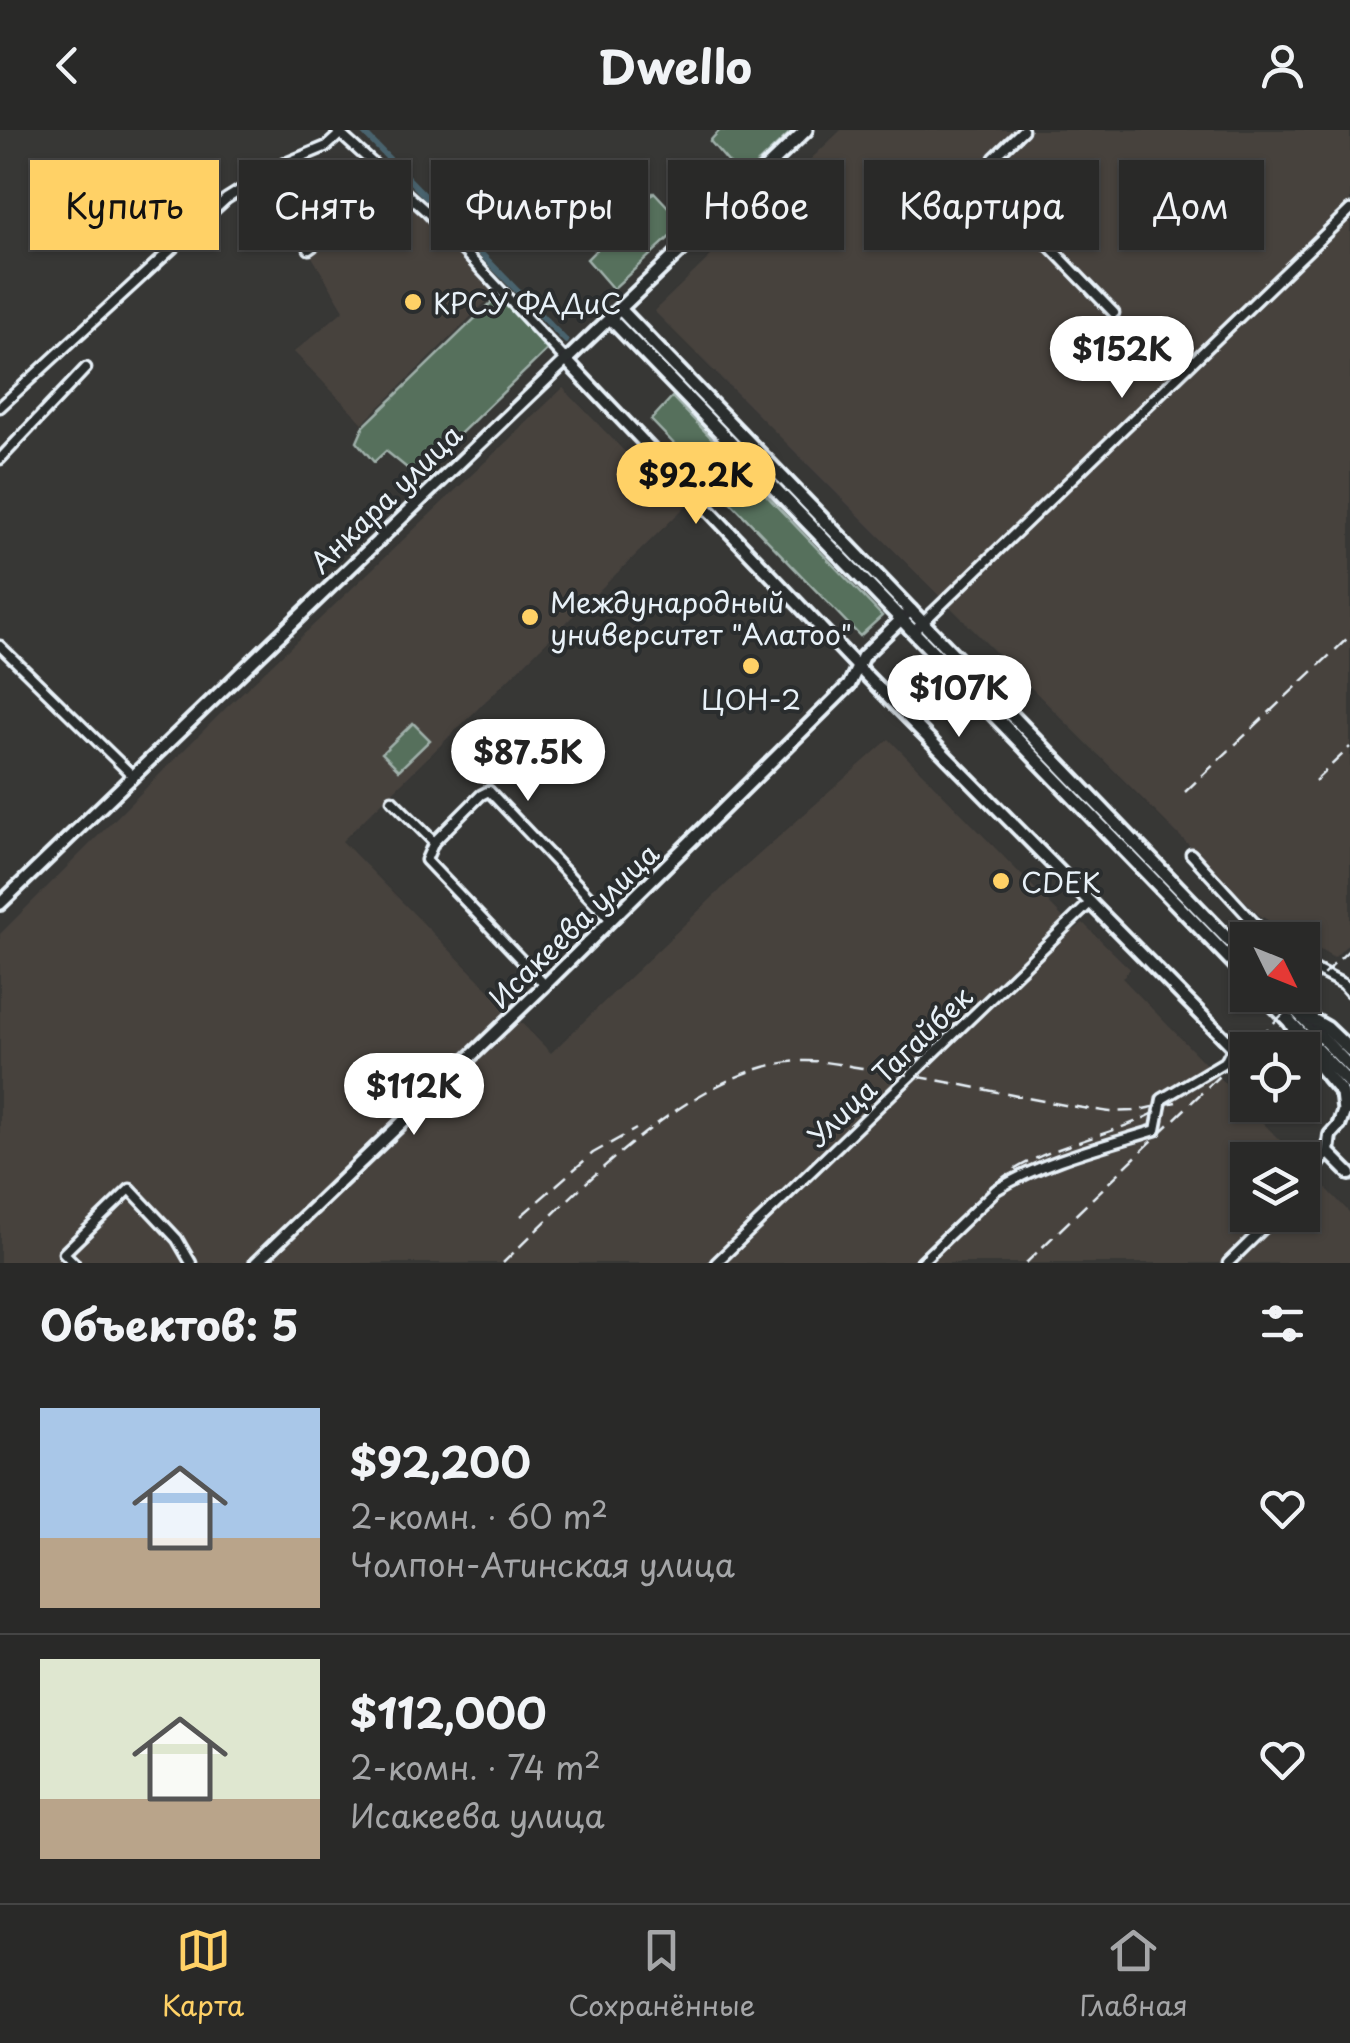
<!DOCTYPE html>
<html lang="ru">
<meta charset="utf-8">
<style>
:root{--surface:#292928;--page:#353534;--text:#f1f3f6;--muted:#a5a6a8;--line:#454545;--accent:#ffd166}
body{margin:0;font-family:"Playpen Sans",sans-serif;background:var(--page);color:var(--text);height:100vh;display:flex;flex-direction:column;font-size:38px;white-space:nowrap}
*{box-sizing:border-box;margin:0}
p{font-size:32px;color:var(--muted)}
.icon{flex:none;width:55px;height:55px;fill:none;stroke:currentColor;stroke-width:2;stroke-linecap:round;stroke-linejoin:round}
.map{position:relative;height:1133px;overflow:hidden}
.details{display:flex;flex-direction:column;background:var(--surface);flex:1}
.details>*{flex:none}
.hud{position:absolute;left:30px;top:30px;width:1290px;height:90px;display:flex;gap:20px}
.needle{width:65px;rotate:133deg}
.fabs{position:absolute;left:1230px;top:792px;display:grid;gap:20px}
.fabs a{display:grid;place-items:center;width:90px;height:90px;border-radius:0px;background:var(--surface);box-shadow:0 2px 8px #0004,0 0 0 2px var(--line);font-size:50px}
.price{position:absolute;translate:-50% -85px;padding:0 22px;border-radius:35px;background:#fff;color:#222;font-size:32px;line-height:65px;filter:drop-shadow(0 2px 5px #0008)}
.price::after{content:'';position:absolute;left:50%;top:60px;width:30px;height:22px;margin-left:-15px;background:inherit;clip-path:polygon(0 0,100% 0,50% 100%)}
.price.active{background:var(--accent);color:#111}
ul{padding:0;list-style:none}
li{display:flex;align-items:center;gap:30px;height:250px;padding:0 40px}
li+li{border-top:2px solid var(--line)}
li span{display:grid;place-items:center;flex:none;width:280px;height:200px;border-radius:0px;color:#555}
li>.icon{margin-inline-start:auto}
span .icon{width:120px;height:120px;fill:#fffc;stroke-width:1}
li b{font-size:42px}
h2{display:flex;justify-content:space-between;align-items:center;height:120px;padding:0 40px;font-size:42px}
.tag{padding:0 35px;border-radius:0px;background:var(--surface);box-shadow:0 2px 8px #0004,0 0 0 2px var(--line);font-size:35px;line-height:90px}
.tag.active{background:var(--accent);color:#111}
header{display:flex;justify-content:space-between;align-items:center;height:130px;padding:0 40px;background:var(--surface);font-size:45px;font-weight:700}
.tabs{display:flex;justify-content:space-around;align-items:center;height:140px;border-top:2px solid var(--line);background:var(--surface);font-size:28px;color:var(--muted)}
.tabs a{display:grid;justify-items:center;gap:5px}
.tabs .active{color:var(--accent)}
.map>svg:first-child{display:block}
</style>
<header><svg class="icon" aria-label="back" viewBox="0 0 24 24"><path d="M15 5l-7 7 7 7"/></svg>Dwello<svg class="icon" aria-label="person" viewBox="0 0 24 24"><circle cx="12" cy="8" r="4"/><path d="M4 21q1-7 8-7t8 7"/></svg></header>
<div class="map">
<svg width="1350" height="1133" viewBox="0 0 1350 1133">
<rect width="100%" height="100%" fill="#373735"/>
<filter id="ink" filterUnits="userSpaceOnUse"><feTurbulence type="fractalNoise" baseFrequency=".01" numOctaves="2"/><feDisplacementMap in="SourceGraphic" scale="20" xChannelSelector="R" yChannelSelector="G"/><feConvolveMatrix kernelMatrix="1 2 1 2 8 2 1 2 1" color-interpolation-filters="sRGB"/></filter>
<g filter="url(#ink)">
<!-- built -->
<g fill="#47423e">
<path d="M 841,0 L 1350,0 L 1350,812 L 1334,828 L 1259,785 L 654,181 Z"/>
<path d="M 399,63 L 495,163 L 363,293 L 294,222 L 344,180 L 311,125 Z"/>
<path d="M 563,258 L 625,322 L 634,315 L 690,372 L 342,711 L 551,923 L 737,744 L 889,609 L 1075,800 L 1083,793 L 1130,839 L 1122,848 L 1299,1030 L 1248,1030 L 1248,1085 L 1302,1085 L 1303,1034 L 1350,1083 L 1350,1133 L 0,1133 L 0,804 L 225,579 Z"/>
</g>
<!-- green -->
<g fill="#566f5c" stroke="#9fb0aa" stroke-width="2.5">
<path d="M 720,0 L 793,0 L 742,48 L 710,11 Z"/>
<path d="M 654,62 L 684,94 L 613,159 L 587,129 Z"/>
<path d="M 498,166 L 547,220 L 436,327 L 413,343 L 386,321 L 374,332 L 357,312 L 364,296 Z"/>
<path d="M 672,267 L 882,486 L 860,506 L 651,290 Z"/>
<path d="M 413,593 L 430,610 L 399,640 L 382,623 Z"/>
</g>
<g fill="none" stroke-linecap="round" stroke-linejoin="round">
<!-- canal -->
<path stroke="#4a646e" stroke-width="6" d="M 364,3 L 566,211"/>
<!-- street casing -->
<g stroke="#e8f1f8" stroke-width="15">
<g id="street">
<path d="M 336,0 L 428,83 L 565,229"/>
<path d="M 994,28 L 1023,0"/>
<path d="M 991,56 L 1114,183"/>
<path d="M 309,119 L 396,54"/>
<path d="M 0,277 L 226,69 L 279,36 L 327,16 L 340,4"/>
<path d="M 0,329 L 86,238"/>
<path d="M 913,502 L 1350,80"/>
<path d="M 0,516 L 133,646"/>
<path d="M 392,670 L 434,712"/>
<path d="M 1191,724 L 1270,810"/>
<path d="M 1302,833 L 1343,854 L 1350,862"/>
<path d="M 545,855 L 426,730 L 434,712 L 481,665 L 489,661 L 611,790"/>
<path d="M 1302,1059 L 1328,1022"/>
<path d="M 74,1133 L 64,1123 L 130,1059 L 177,1109 L 191,1133"/>
<path d="M 716,1133 L 1091,772"/>
<path d="M 920,1133 L 996,1060 C 1045,1030 1101,1017 1156,1000 L 1162,969 L 1226,931 L 1233,917"/>
<path d="M 1228,1133 L 1277,1085"/>
</g>
</g>
<!-- secondary casing -->
<g stroke="#e8f1f8" stroke-width="18">
<g id="secondary">
<path d="M 565,229 L 858,537 L 1233,917"/>
<path d="M 0,774 L 610,188"/>
<path d="M 1339,995 L 1330,1005 L 1328,1022 L 1350,1044"/>
<path d="M 256,1133 L 545,855 L 849,555 L 863,526 L 911,480"/>
</g>
</g>
<!-- primary casing -->
<g stroke="#e8f1f8" stroke-width="19">
<g id="primary">
<path d="M 806,0 L 610,188 L 1248,848"/>
<path d="M 620,179 L 1248,830"/>
<path d="M 1264,865 L 1350,954"/>
<path d="M 1281,865 L 1350,937"/>
<path d="M 1306,886 L 1327,898 L 1350,920"/>
<path d="M 1289,890 L 1304,918 L 1342,963 L 1344,981 L 1339,995"/>
</g>
</g>
<!-- street -->
<use href="#street" stroke="#2a2d2e" stroke-width="8"/>
<!-- secondary -->
<use href="#secondary" stroke="#2a2d2e" stroke-width="10"/>
<!-- primary -->
<use href="#primary" stroke="#2a2d2e" stroke-width="11"/>
<!-- rail -->
<g stroke="#e8f1f8" stroke-width="2.5" stroke-dasharray="15 8" stroke-linecap="butt">
<path d="M 1315,651 L 1350,617"/>
<path d="M 1185,662 L 1350,506"/>
<path d="M 521,1086 L 593,1023 L 636,999"/>
<path d="M 503,1133 C 576,1062 694,936 801,931 C 823,930 847,936 869,939 C 950,950 1029,971 1110,982 L 1134,981 L 1176,972"/>
<path d="M 914,1133 C 943,1105 972,1071 1005,1046 C 1045,1016 1110,1007 1156,982"/>
<path d="M 1026,1133 L 1350,819"/>
</g>
</g>
</g>
<!-- markers -->
<g fill="#ffd166" stroke="#2a2d2e" stroke-width="4">
<circle cx="413" cy="172" r="10"/>
<circle cx="530" cy="487" r="10"/>
<circle cx="751" cy="536" r="10"/>
<circle cx="1001" cy="751" r="10"/>
</g>
<g text-anchor="middle" dominant-baseline="central" stroke-width="8" stroke-linejoin="round" paint-order="stroke">
<!-- poi labels -->
<g font-size="28" fill="#e8f1f8" stroke="#2a2d2e" text-anchor="start">
<text x="433" y="172">КРСУ ФАДиС</text>
<text x="550" y="471">Международный<tspan x="550" dy="32">университет "Алатоо"</tspan></text>
<text x="751" y="568" text-anchor="middle">ЦОН-2</text>
<text x="1021" y="751">CDEK</text>
</g>
<!-- street labels -->
<g font-size="28" fill="#e8f1f8" stroke="#2a2d2e">
<text transform="translate(385 368) rotate(-44)">Анкара улица</text>
<text transform="translate(573 795) rotate(-44)">Исакеева улица</text>
<text transform="translate(889 936) rotate(-44)">Улица Тагайбек</text>
</g>
</g>
</svg>
<div class="fabs">
<a><svg class="needle" viewBox="-14 -14 28 28"><path d="M0-13l5 13h-10z" fill="#e53935"/><path d="M0 13l5-13h-10z" fill="#a5a6a8"/></svg></a>
<a><svg class="icon" aria-label="locate" viewBox="0 0 24 24"><circle cx="12" cy="12" r="6"/><path d="M12 2v4M12 18v4M2 12h4M18 12h4"/></svg></a>
<a><svg class="icon" aria-label="layers" viewBox="0 0 24 24"><path d="M12 4l9 5-9 5-9-5zM3 14l9 5 9-5"/></svg></a>
</div>
<b class="price" style="left:1122px;top:271px">$152K</b>
<b class="price active" style="left:696px;top:397px">$92.2K</b>
<b class="price" style="left:959px;top:610px">$107K</b>
<b class="price" style="left:528px;top:674px">$87.5K</b>
<b class="price" style="left:414px;top:1008px">$112K</b>
<div class="hud">
<a class="tag active">Купить</a>
<a class="tag">Снять</a>
<a class="tag">Фильтры</a>
<a class="tag">Новое</a>
<a class="tag">Квартира</a>
<a class="tag">Дом</a>
</div>
</div>
<section class="details">
<h2>Объектов: 5<svg class="icon" aria-label="filters" viewBox="0 0 24 24"><path d="M4 7h16M4 17h16"/><circle cx="9" cy="7" r="2"/><circle cx="15" cy="17" r="2"/></svg></h2>
<ul>
<li><span style="background:linear-gradient(#a9c7e8 65%,#b9a48a 0)"><svg class="icon" aria-label="home" viewBox="0 0 24 24"><path d="M3 11l9-7 9 7M6 9v11h12V9"/></svg></span><div><b>$92,200</b><p>2-комн. · 60 m²</p><p>Чолпон-Атинская улица</p></div><svg class="icon" aria-label="heart" viewBox="0 0 24 24"><path d="M12 20l-8-8c-3-5 5-10 8-4 3-6 11-1 8 4z"/></svg></li>
<li><span style="background:linear-gradient(#dfe7d0 70%,#b9a48a 0)"><svg class="icon" aria-label="home" viewBox="0 0 24 24"><path d="M3 11l9-7 9 7M6 9v11h12V9"/></svg></span><div><b>$112,000</b><p>2-комн. · 74 m²</p><p>Исакеева улица</p></div><svg class="icon" aria-label="heart" viewBox="0 0 24 24"><path d="M12 20l-8-8c-3-5 5-10 8-4 3-6 11-1 8 4z"/></svg></li>
</ul>
</section>
<nav class="tabs">
<a class="active"><svg class="icon" aria-label="map" viewBox="0 0 24 24"><path d="M3 6l6-2 6 2 6-2v14l-6 2-6-2-6 2zM9 4v14M15 6v14"/></svg>Карта</a>
<a><svg class="icon" aria-label="saved" viewBox="0 0 24 24"><path d="M7 4h10v16l-5-4-5 4z"/></svg>Сохранённые</a>
<a><svg class="icon" aria-label="home" viewBox="0 0 24 24"><path d="M3 11l9-7 9 7M6 9v11h12V9"/></svg>Главная</a>
</nav>
